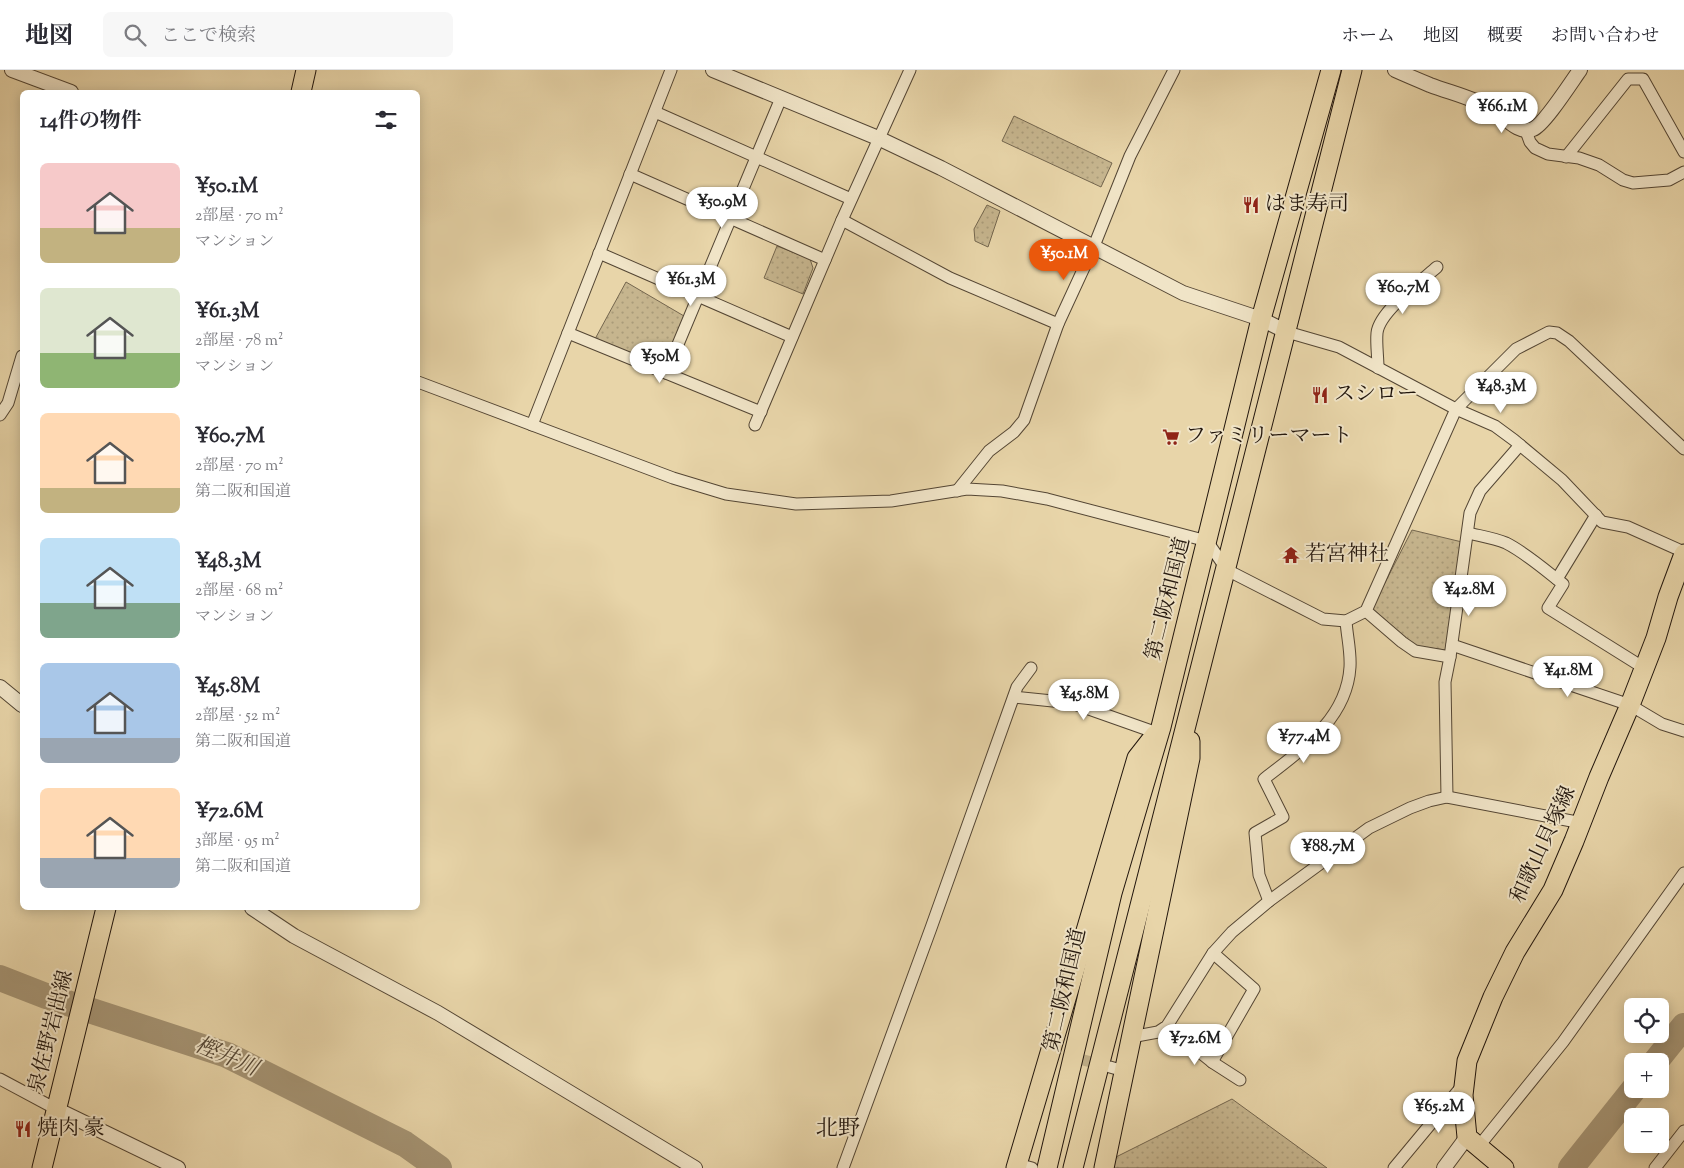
<!DOCTYPE html>
<html lang="ja">
<meta charset="utf-8">
<style>
:root{--surface:#fff;--page:#f7f7f7;--text:#2b2b33;--muted:#7c7c81;--line:#e1e1e2;--accent:#ea580c}
body{margin:0;font-family:"Sorts Mill Goudy","Noto Serif JP",serif;background:var(--page);color:var(--text);height:100vh;display:flex;flex-direction:column;font-size:19px;white-space:nowrap}
*{box-sizing:border-box;margin:0}
p{font-size:16px;color:var(--muted)}
.icon{flex:none;width:28px;height:28px;fill:none;stroke:currentColor;stroke-width:2;stroke-linecap:round;stroke-linejoin:round}
.map{position:relative;flex:1;overflow:hidden}
.side{position:absolute;left:20px;top:20px;width:400px;height:820px;display:flex;flex-direction:column;background:var(--surface);border-radius:8px;box-shadow:0 2px 12px #0003}
.side>*{flex:none}
.tools{position:absolute;left:1624px;top:928px;display:grid;gap:10px}
.tools a{display:grid;place-items:center;width:45px;height:45px;border-radius:8px;background:var(--surface);box-shadow:0 2px 12px #0003;font-size:25px}
.price{position:absolute;translate:-50% -42px;padding:0 11px;border-radius:18px;background:#fff;color:#222;font-size:16px;line-height:32px;filter:drop-shadow(0 1px 2px #0008)}
.price::after{content:'';position:absolute;left:50%;top:30px;width:15px;height:11px;margin-left:-8px;background:inherit;clip-path:polygon(0 0,100% 0,50% 100%)}
.price.active{background:var(--accent);color:#fff}
ul{padding:0;list-style:none}
li{display:flex;align-items:center;gap:15px;height:125px;padding:0 20px}
li span{display:grid;place-items:center;flex:none;width:140px;height:100px;border-radius:8px;color:#555}
li>.icon{margin-inline-start:auto}
span .icon{width:60px;height:60px;fill:#fffc;stroke-width:1}
li b{font-size:21px}
h2{display:flex;justify-content:space-between;align-items:center;height:60px;padding:0 20px;font-size:21px}
header{display:flex;align-items:center;gap:30px;box-sizing:border-box;height:70px;padding:0 25px;background:var(--surface);border-bottom:1px solid var(--line)}
header strong{font-size:24px}
nav{display:flex;gap:28px;margin-inline-start:auto;font-size:18px}
.search{width:350px;height:45px;background:var(--page);display:flex;align-items:center;gap:12px;box-sizing:border-box;padding:0 18px;border-radius:8px;color:var(--muted);font-size:19px}
.map>svg:first-child{display:block}
</style>
<header>
<strong>地図</strong>
<div class="search"><svg class="icon" aria-label="search" viewBox="0 0 24 24"><circle cx="10" cy="10" r="6"/><path d="M15 15l6 6"/></svg>ここで検索</div>
<nav><a>ホーム</a><a>地図</a><a>概要</a><a>お問い合わせ</a></nav>
</header>
<div class="map">
<svg width="1684" height="1098" viewBox="0 0 1684 1098">
<defs>
<pattern id="park-dots" width="8" height="8" patternUnits="userSpaceOnUse" patternTransform="scale(1.25)"><rect width="8" height="8" fill="#c6b58e"/><path d="M2 2h.1M6 6h.1" fill="none" stroke="#aa9b79" stroke-width="1.8" stroke-linecap="round"/></pattern>
</defs>
<rect width="100%" height="100%" fill="#e8d5a9"/>
<filter id="stains"><feTurbulence type="fractalNoise" baseFrequency=".004" numOctaves="4"/><feColorMatrix values="0 0 0 0 .2 0 0 0 0 .09 0 0 0 0 .02 0 0 0 .5 -.17"/></filter>
<radialGradient id="worn" r=".72"><stop offset=".6" stop-color="#630" stop-opacity="0"/><stop offset="1" stop-color="#630" stop-opacity=".3"/></radialGradient>
<!-- park -->
<g fill="url(#park-dots)" stroke="#74664e">
<path d="M 1014,46 L 1112,93 L 1101,117 L 1002,71 Z"/>
<path d="M 987,135 L 1000,141 L 988,177 L 975,171 L 974,159 Z"/>
<path d="M 777,176 L 810,189 L 813,198 L 803,224 L 764,208 Z"/>
<path d="M 626,212 L 684,246 L 664,297 L 595,269 Z"/>
<path d="M 1412,460 L 1462,472 L 1446,580 L 1414,576 L 1372,538 Z"/>
<path d="M 1232,1029 L 1327,1098 L 1110,1098 L 1112,1089 Z"/>
</g>
<g fill="none" stroke-linecap="round" stroke-linejoin="round">
<!-- river -->
<g stroke="#a59474" stroke-width="26">
<path d="M 0,908 L 46,926 L 227,985 L 405,1074 L 439,1098"/>
<path d="M 1656,991 L 1684,956"/>
<path d="M 1571,1098 L 1634,1019"/>
</g>
<!-- minor-tunnel -->
<path stroke="#c0af8a" stroke-width="11" stroke-dasharray="11 5.5" stroke-linecap="butt" d="M 1064,985 L 1103,995"/>
<!-- minor casing -->
<g stroke="#544634" stroke-width="13">
<g id="minor">
<path d="M 655,42 L 851,129"/>
<path d="M 1526,61 L 1530,72 L 1535,78 L 1548,84 L 1579,88 L 1599,95 L 1623,110 L 1633,113 L 1669,110 L 1684,102"/>
<path d="M 1566,87 L 1628,9 L 1643,9 L 1684,82"/>
<path d="M 630,104 L 825,190"/>
<path d="M 842,150 L 950,208 L 1058,254"/>
<path d="M 599,183 L 792,267"/>
<path d="M 1287,262 L 1339,277 L 1456,339 L 1495,356 L 1514,370 L 1562,410 L 1602,452 L 1628,457 L 1684,482"/>
<path d="M 568,263 L 761,342"/>
<path d="M 1378,298 C 1378,287 1376,274 1377,263 C 1379,242 1421,211 1437,197"/>
<path d="M 666,303 L 781,28"/>
<path d="M 418,312 L 673,408 L 726,424 L 796,434 L 891,431 L 967,419 L 1002,421 L 1047,429 L 1207,471 L 1227,500 L 1323,549 L 1346,551 L 1366,541 L 1456,339 L 1516,279 L 1549,262 L 1557,263 L 1569,271 L 1684,379"/>
<path d="M 0,345 L 8,333 L 22,286"/>
<path d="M 532,355 L 671,0"/>
<path d="M 755,355 L 842,150 L 910,0"/>
<path d="M 957,421 L 989,381 L 1014,362 L 1024,350 L 1058,254 L 1094,176 L 1130,86 L 1174,0"/>
<path d="M 1468,463 C 1480,466 1494,468 1506,473 C 1526,483 1545,500 1563,514 L 1548,538 L 1644,598"/>
<path d="M 1557,509 L 1596,445"/>
<path d="M 1366,541 L 1402,572 L 1415,581 L 1450,587"/>
<path d="M 1452,575 L 1630,635 L 1662,654 L 1684,661"/>
<path d="M 1014,627 L 1072,633 L 1157,663"/>
<path d="M 1447,727 L 1445,612 L 1450,587 L 1470,443 L 1480,421 L 1520,375"/>
<path d="M 1269,831 L 1259,805 L 1255,763 L 1283,747 L 1264,709 C 1301,680 1347,649 1350,597 C 1351,582 1347,566 1346,551"/>
<path d="M 1167,956 L 1212,992 L 1240,1010"/>
<path d="M 1131,967 L 1158,962 L 1167,956 L 1213,883 L 1232,862 L 1269,831 L 1369,758 L 1410,738 L 1429,731 L 1447,727 L 1582,753"/>
<path d="M 1212,992 L 1254,919 L 1213,883"/>
<path d="M 1110,997 L 1124,1001"/>
<path d="M 0,1009 L 56,1039"/>
<path d="M 1479,1076 L 1563,972 L 1684,803"/>
<path d="M 1017,1094 L 1032,1098"/>
<path d="M 843,1098 L 931,858 L 1017,617 L 1031,598"/>
<path d="M 1394,1098 L 1463,1015"/>
<path d="M 1655,1098 L 1684,1061"/>
</g>
</g>
<!-- tertiary casing -->
<g stroke="#544634" stroke-width="16">
<g id="tertiary">
<path d="M 12,0 L 71,22"/>
<path d="M 713,0 L 878,68 L 941,98 L 1183,223 L 1261,249 L 1287,262"/>
<path d="M 1395,0 C 1406,5 1418,10 1430,15 C 1451,23 1474,28 1494,40 C 1505,47 1519,65 1533,59 C 1544,55 1572,11 1580,0"/>
<path d="M 0,617 L 22,635"/>
<path d="M 252,838 L 294,866 L 438,943 L 695,1098"/>
<path d="M 56,1039 L 178,1098"/>
<path d="M 1444,1098 L 1467,1067"/>
</g>
</g>
<!-- primary casing -->
<g stroke="#22160d" stroke-width="21">
<g id="primary">
<path d="M 301,22 L 306,0"/>
<path d="M 42,1098 L 106,838"/>
<path d="M 1504,1098 L 1467,1067 L 1463,1025 L 1467,991 L 1493,927 L 1515,882 L 1553,820 L 1574,771 L 1599,707 L 1630,635 L 1656,568 L 1668,527 L 1684,484"/>
</g>
</g>
<!-- trunk casing -->
<g stroke="#22160d" stroke-width="21">
<g id="trunk">
<path d="M 1016,1098 L 1137,688 L 1155,665"/>
<path d="M 1047,1098 L 1112,823 L 1161,657 L 1261,249 L 1331,0"/>
<path d="M 1073,1098 C 1166,732 1261,367 1352,0"/>
<path d="M 1104,1098 L 1190,688 L 1190,671"/>
</g>
</g>
<!-- minor -->
<use href="#minor" stroke="#f0e4c7" stroke-width="11"/>
<!-- tertiary -->
<use href="#tertiary" stroke="#f0e4c7" stroke-width="14"/>
<!-- primary -->
<use href="#primary" stroke="#e8d5a9" stroke-width="19"/>
<!-- trunk -->
<use href="#trunk" stroke="#e8d5a9" stroke-width="19"/>
</g>
<!-- icons -->
<defs>
<g id="restaurant-bare" transform="scale(1.35)"><path d="M-5-6h1v4h1v-4h1v4h1v-4h1v5L-1.5 .5V6h-2V.5L-5-1ZM5-6V6H3V1.5H1.5Q1.5-4 5-6Z" fill="#8f2418" stroke="#f0e4c7" stroke-width="2.5" paint-order="stroke"/></g>
<g id="supermarket-bare" transform="scale(1.35)"><path d="M-6-5.5h2.5l.6 2H6L4.5 2H-2.5L-4.4-4H-6ZM-1.5 3.2a1.3 1.3 0 1 0 .1 0ZM3 3.2a1.3 1.3 0 1 0 .1 0Z" fill="#8f2418" stroke="#f0e4c7" stroke-width="2.5" paint-order="stroke"/></g>
<g id="temple-bare" transform="scale(1.35)"><path d="M0-6L5-2H3V0L6.5 2.5H4V6H1.5V3h-3V6H-4V2.5H-6.5L-3 0V-2H-5Z" fill="#8f2418" stroke="#f0e4c7" stroke-width="2.5" paint-order="stroke"/></g>
</defs>
<g fill-rule="evenodd">
<use href="#restaurant-bare" x="1251" y="135"/>
<use href="#restaurant-bare" x="1320" y="325"/>
<use href="#supermarket-bare" x="1171" y="367"/>
<use href="#temple-bare" x="1291" y="485"/>
<use href="#restaurant-bare" x="23" y="1059"/>
</g>
<g text-anchor="middle" dominant-baseline="central" stroke-width="4" stroke-linejoin="round" paint-order="stroke">
<!-- poi labels -->
<g font-size="21" fill="#22160d" stroke="#f0e4c7" text-anchor="start">
<text x="1265" y="135">はま寿司</text>
<text x="1334" y="325">スシロー</text>
<text x="1185" y="367">ファミリーマート</text>
<text x="1305" y="485">若宮神社</text>
<text x="37" y="1059">焼肉 豪</text>
</g>
<!-- street labels -->
<g font-size="21" fill="#22160d" stroke="#f0e4c7">
<text transform="translate(1169 529) rotate(-76)">第二阪和国道</text>
<text transform="translate(1544 775) rotate(-65)">和歌山貝塚線</text>
<text transform="translate(1066 920) rotate(-77)">第二阪和国道</text>
<text transform="translate(52 962) rotate(-76)">泉佐野岩出線</text>
</g>
<!-- water labels -->
<g font-size="22" font-style="italic" fill="#564836" stroke="#f0e4c7">
<text transform="translate(226 988) rotate(23)">樫井川</text>
</g>
<!-- neighbourhood labels -->
<g font-size="22" fill="#22160d" stroke="#f0e4c7">
<text x="838" y="1060">北野</text>
</g>
</g>
<rect width="100%" height="100%" filter="url(#stains)"/>
<rect width="100%" height="100%" fill="url(#worn)"/>
</svg>
<div class="tools">
<a><svg class="icon" aria-label="locate" viewBox="0 0 24 24"><circle cx="12" cy="12" r="6"/><path d="M12 2v4M12 18v4M2 12h4M18 12h4"/></svg></a>
<a>+</a>
<a>−</a>
</div>
<b class="price" style="left:1502px;top:64px">¥66.1M</b>
<b class="price" style="left:722px;top:159px">¥50.9M</b>
<b class="price active" style="left:1064px;top:211px">¥50.1M</b>
<b class="price" style="left:691px;top:237px">¥61.3M</b>
<b class="price" style="left:1403px;top:245px">¥60.7M</b>
<b class="price" style="left:660px;top:314px">¥50M</b>
<b class="price" style="left:1501px;top:344px">¥48.3M</b>
<b class="price" style="left:1469px;top:547px">¥42.8M</b>
<b class="price" style="left:1568px;top:628px">¥41.8M</b>
<b class="price" style="left:1084px;top:651px">¥45.8M</b>
<b class="price" style="left:1304px;top:694px">¥77.4M</b>
<b class="price" style="left:1328px;top:804px">¥88.7M</b>
<b class="price" style="left:1195px;top:996px">¥72.6M</b>
<b class="price" style="left:1439px;top:1064px">¥65.2M</b>
<section class="side">
<h2>14件の物件<svg class="icon" aria-label="filters" viewBox="0 0 24 24"><path d="M4 7h16M4 17h16"/><circle cx="9" cy="7" r="2"/><circle cx="15" cy="17" r="2"/></svg></h2>
<ul>
<li><span style="background:linear-gradient(#f6c9c9 65%,#c2b280 0)"><svg class="icon" aria-label="home" viewBox="0 0 24 24"><path d="M3 11l9-7 9 7M6 9v11h12V9"/></svg></span><div><b>¥50.1M</b><p>2部屋 · 70 m²</p><p>マンション</p></div></li>
<li><span style="background:linear-gradient(#dfe7d0 65%,#8fb573 0)"><svg class="icon" aria-label="home" viewBox="0 0 24 24"><path d="M3 11l9-7 9 7M6 9v11h12V9"/></svg></span><div><b>¥61.3M</b><p>2部屋 · 78 m²</p><p>マンション</p></div></li>
<li><span style="background:linear-gradient(#ffd9b3 75%,#c2b280 0)"><svg class="icon" aria-label="home" viewBox="0 0 24 24"><path d="M3 11l9-7 9 7M6 9v11h12V9"/></svg></span><div><b>¥60.7M</b><p>2部屋 · 70 m²</p><p>第二阪和国道</p></div></li>
<li><span style="background:linear-gradient(#bfe0f5 65%,#7fa58c 0)"><svg class="icon" aria-label="home" viewBox="0 0 24 24"><path d="M3 11l9-7 9 7M6 9v11h12V9"/></svg></span><div><b>¥48.3M</b><p>2部屋 · 68 m²</p><p>マンション</p></div></li>
<li><span style="background:linear-gradient(#a9c7e8 75%,#9aa5b1 0)"><svg class="icon" aria-label="home" viewBox="0 0 24 24"><path d="M3 11l9-7 9 7M6 9v11h12V9"/></svg></span><div><b>¥45.8M</b><p>2部屋 · 52 m²</p><p>第二阪和国道</p></div></li>
<li><span style="background:linear-gradient(#ffd9b3 70%,#9aa5b1 0)"><svg class="icon" aria-label="home" viewBox="0 0 24 24"><path d="M3 11l9-7 9 7M6 9v11h12V9"/></svg></span><div><b>¥72.6M</b><p>3部屋 · 95 m²</p><p>第二阪和国道</p></div></li>
</ul>
</section>
</div>
